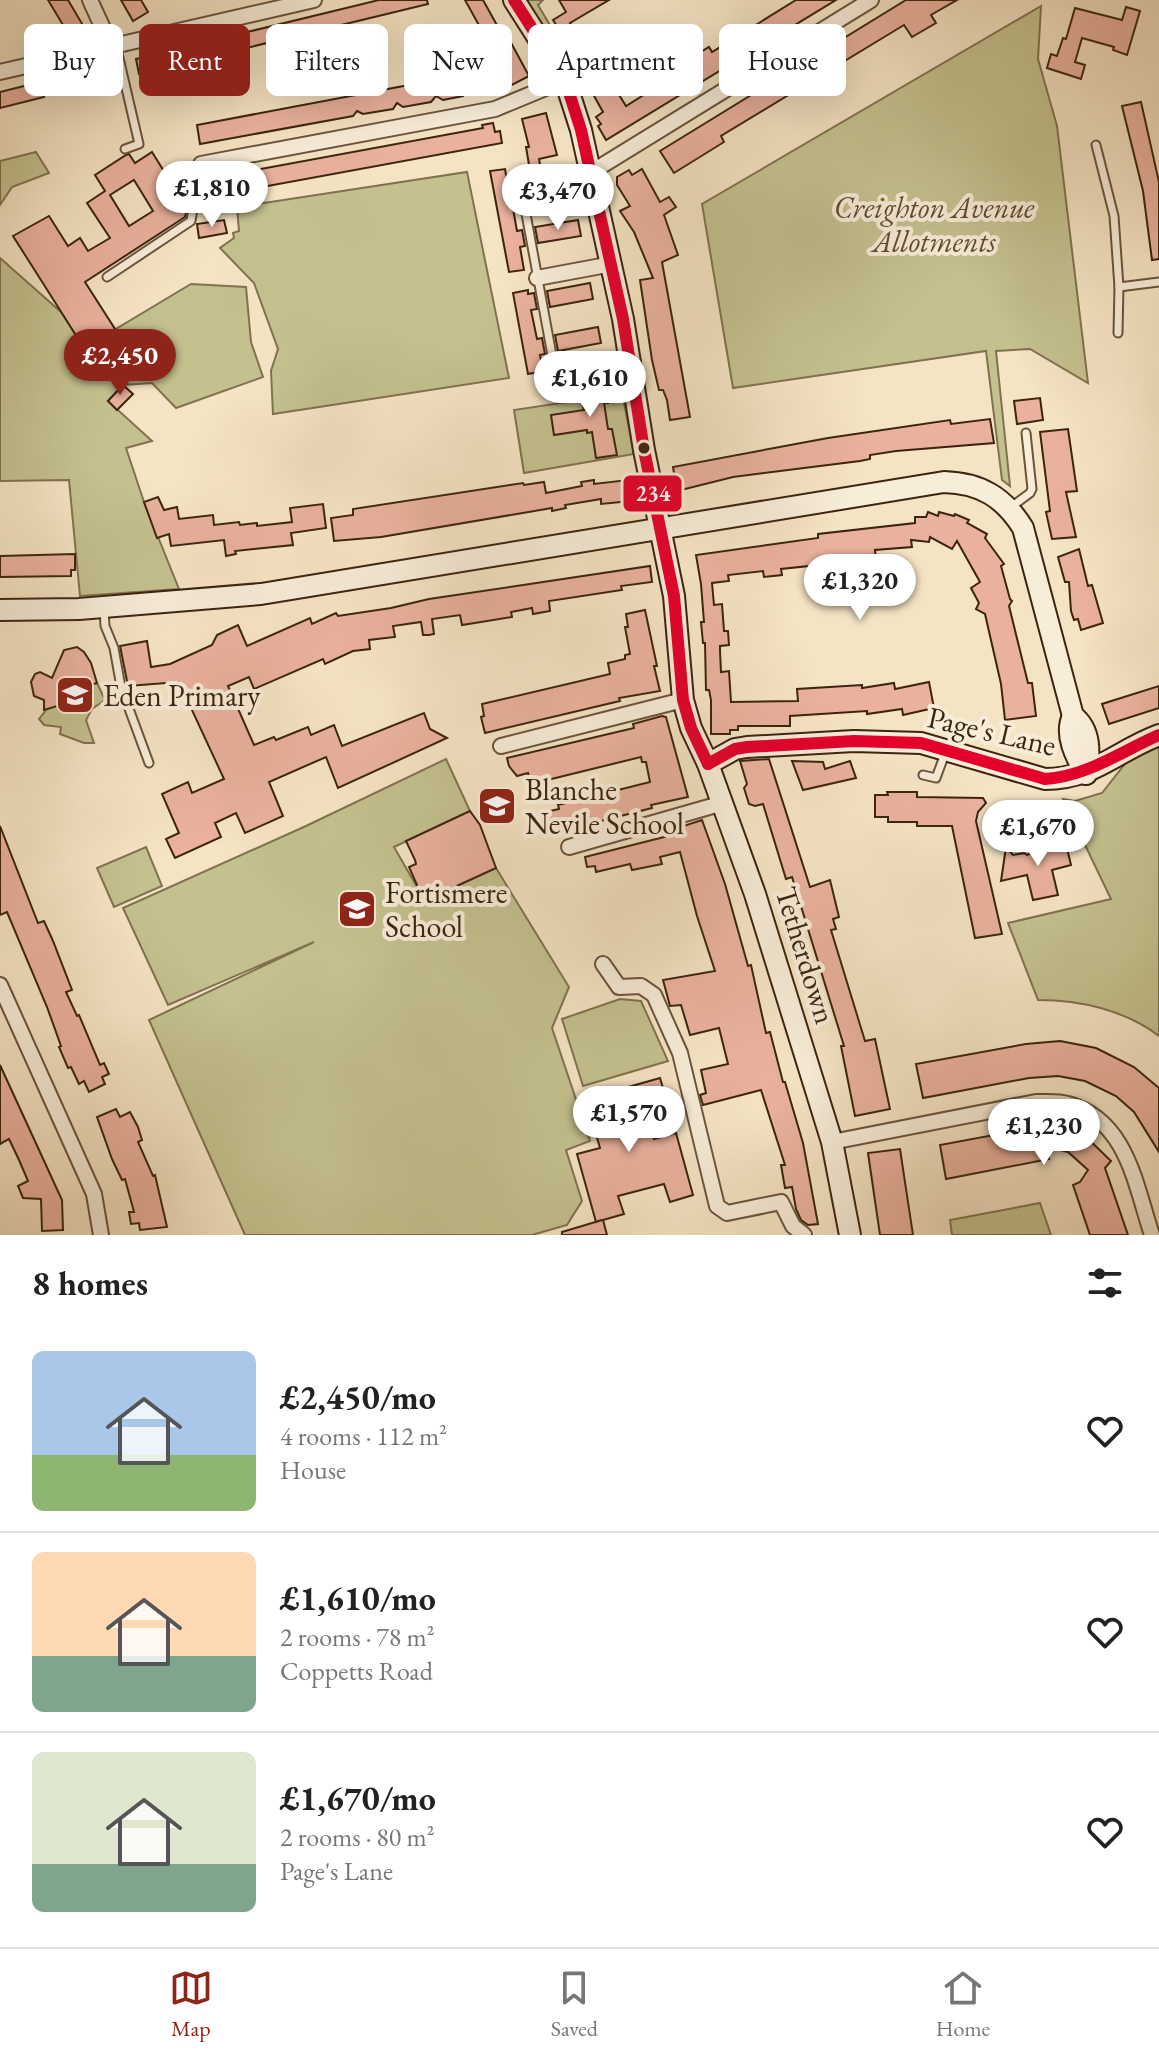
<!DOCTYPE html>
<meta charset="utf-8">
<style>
:root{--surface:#fff;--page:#f2f2f2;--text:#222;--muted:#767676;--line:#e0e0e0;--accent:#8f2418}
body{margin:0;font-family:"EB Garamond",serif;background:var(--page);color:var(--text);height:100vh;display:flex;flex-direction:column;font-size:30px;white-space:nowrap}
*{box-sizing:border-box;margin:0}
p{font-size:26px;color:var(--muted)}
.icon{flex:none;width:44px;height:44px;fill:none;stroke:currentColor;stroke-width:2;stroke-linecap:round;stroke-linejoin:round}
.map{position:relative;height:1235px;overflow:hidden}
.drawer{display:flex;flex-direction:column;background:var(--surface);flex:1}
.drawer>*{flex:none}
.guide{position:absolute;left:24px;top:24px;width:1112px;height:72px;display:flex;gap:16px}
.price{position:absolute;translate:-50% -68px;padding:0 18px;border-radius:28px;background:#fff;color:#222;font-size:26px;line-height:52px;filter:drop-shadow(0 2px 4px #0008)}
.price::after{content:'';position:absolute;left:50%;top:48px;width:24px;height:18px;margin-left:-12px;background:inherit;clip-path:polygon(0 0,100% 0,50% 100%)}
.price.selected{background:var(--accent);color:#fff}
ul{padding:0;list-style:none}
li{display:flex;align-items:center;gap:24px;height:200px;padding:0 32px}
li+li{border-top:2px solid var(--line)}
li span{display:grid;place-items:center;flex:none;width:224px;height:160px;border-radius:12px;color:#555}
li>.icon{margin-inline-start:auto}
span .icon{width:96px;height:96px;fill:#fffc;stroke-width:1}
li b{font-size:34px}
h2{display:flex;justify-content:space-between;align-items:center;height:96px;padding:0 32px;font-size:34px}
.pill{padding:0 28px;border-radius:12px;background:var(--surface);box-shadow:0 8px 32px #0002;font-size:28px;line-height:72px}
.pill.selected{background:var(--accent);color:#fff}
.tabs{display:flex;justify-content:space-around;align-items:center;height:112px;border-top:2px solid var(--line);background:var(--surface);font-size:22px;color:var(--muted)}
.tabs a{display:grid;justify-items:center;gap:4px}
.tabs .selected{color:var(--accent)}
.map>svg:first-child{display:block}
</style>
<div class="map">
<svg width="1159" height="1235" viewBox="0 0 1159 1235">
<rect width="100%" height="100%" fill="#f5e4c4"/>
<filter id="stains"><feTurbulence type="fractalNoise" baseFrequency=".0025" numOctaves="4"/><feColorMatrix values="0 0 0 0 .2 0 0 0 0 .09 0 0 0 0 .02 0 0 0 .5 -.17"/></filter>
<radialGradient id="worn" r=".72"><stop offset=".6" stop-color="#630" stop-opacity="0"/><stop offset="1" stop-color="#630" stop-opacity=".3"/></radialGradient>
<!-- green -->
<g fill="#c4c18f" stroke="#80724f" stroke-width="2">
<path d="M 530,0 L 543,0 L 538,5 L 557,37 L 561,39 L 587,76 L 576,82 L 527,2 Z"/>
<path d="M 1041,6 L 1038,59 L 1057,126 L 1088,383 L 1030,349 L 996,351 L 1010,486 L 1002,480 L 986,351 L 733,388 L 702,204 Z"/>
<path d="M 36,152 L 49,173 L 12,187 L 0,205 L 0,161 Z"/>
<path d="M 467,172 L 509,378 L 273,414 L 271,371 L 278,349 L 254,283 L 220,248 L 234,238 L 233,233 L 239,231 L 237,207 Z"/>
<path d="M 0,258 L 61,312 L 84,348 L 191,284 L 246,287 L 251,342 L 263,377 L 176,408 L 152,383 L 123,385 L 108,401 L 152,441 L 126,448 L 144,502 L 179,589 L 80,596 L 69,480 L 0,481 Z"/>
<path d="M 618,372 L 634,454 L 524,473 L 514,410 L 581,400 L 579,385 L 584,377 Z"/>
<path d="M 97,683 L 105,700 L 92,709 L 86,720 L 94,743 L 84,743 L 60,734 L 61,727 L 44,725 L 39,719 L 47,709 L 64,704 L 71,687 L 74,689 Z"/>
<path d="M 1159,745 L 1159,1036 C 1125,1010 1080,1000 1038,1000 L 1008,923 L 1111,899 L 1063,799 L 1075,801 L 1102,793 L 1128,760 Z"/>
<path d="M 446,759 L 470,811 L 394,847 L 425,901 L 496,868 L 569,987 L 552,1028 L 590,1141 L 566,1150 L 582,1201 L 567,1225 L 532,1235 L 245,1235 L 149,1020 L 314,942 L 168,1005 L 123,908 L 306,826 Z"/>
<path d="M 146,847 L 162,886 L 114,907 L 97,868 Z"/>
<path d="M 620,999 L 641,1001 L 668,1061 L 583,1086 L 562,1019 Z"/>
<path d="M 1040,1203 L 1051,1235 L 952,1235 L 950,1220 Z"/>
</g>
<!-- building -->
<g fill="#eab29e" stroke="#3c240f" stroke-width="2" fill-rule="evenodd">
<path d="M 48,0 L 68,0 L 84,27 L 69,35 Z"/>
<path d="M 121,0 L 141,0 L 148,12 L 133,21 Z"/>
<path d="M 379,0 L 427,0 L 428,4 L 139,74 L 136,59 Z"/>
<path d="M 465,0 L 483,0 L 498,27 L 502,26 L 529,76 L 504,89 L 498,78 L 506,74 Z"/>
<path d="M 559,0 L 609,0 L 570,23 L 596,61 L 606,55 L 619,81 L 613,85 L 626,106 L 669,79 L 678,73 L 675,68 L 709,47 L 712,52 L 796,0 L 836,0 L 606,140 L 598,126 L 601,124 L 596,117 L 603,112 L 584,78 L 590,75 L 553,20 L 566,12 Z"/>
<path d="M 906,0 L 957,0 L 931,15 L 936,23 L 912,37 L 904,25 L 721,136 L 724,142 L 674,173 L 660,151 Z"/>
<path d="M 1126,7 L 1140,11 L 1127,55 L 1113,50 L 1114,47 L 1082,38 L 1075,62 L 1085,65 L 1081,79 L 1047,68 L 1051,54 L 1057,56 L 1063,38 L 1066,39 L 1075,8 L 1122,20 Z"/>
<path d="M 462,75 L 466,90 L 463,96 L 443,100 L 436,96 L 431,102 L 403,107 L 397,103 L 393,109 L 363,114 L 357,111 L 353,116 L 200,144 L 197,125 Z"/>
<path d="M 40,82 L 44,97 L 0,108 L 0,92 Z"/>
<path d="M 1141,102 L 1159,182 L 1159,259 L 1152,260 L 1143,191 L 1122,106 Z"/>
<path d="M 546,113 L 557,155 L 539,159 L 543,180 L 570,175 L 573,191 L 529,199 L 522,197 L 512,203 L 517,231 L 522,230 L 525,246 L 520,247 L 524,270 L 509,272 L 490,171 L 505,169 L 508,186 L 532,182 L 526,147 L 529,147 L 522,119 Z"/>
<path d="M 493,123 L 495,132 L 500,131 L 502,143 L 208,197 L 207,179 L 483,128 L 482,125 Z"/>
<path d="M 152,152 L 180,197 L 177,199 L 186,213 L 185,217 L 85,282 L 115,329 L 84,348 L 13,236 L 49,216 L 68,246 L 80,238 L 88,251 L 110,238 L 87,203 L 105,191 L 95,175 L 126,155 L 129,154 L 135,163 ZM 134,180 L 153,211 L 129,226 L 110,195 Z"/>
<path d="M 642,169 L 660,202 L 669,197 L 676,207 L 664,215 L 678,255 L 662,262 L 690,417 L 670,420 L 667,400 L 663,390 L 659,390 L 652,360 L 640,280 L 653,278 L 634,232 L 620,211 L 630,206 L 617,185 L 617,177 L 629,170 L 632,175 Z"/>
<path d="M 224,220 L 227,233 L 199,238 L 197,224 Z"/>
<path d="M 578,220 L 581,236 L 538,243 L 535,227 Z"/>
<path d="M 590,283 L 593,299 L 550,307 L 547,291 Z"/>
<path d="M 528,290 L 528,294 L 534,293 L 537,309 L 531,310 L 537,339 L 542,338 L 545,354 L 540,355 L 543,371 L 528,374 L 513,293 Z"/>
<path d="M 598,327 L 601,343 L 558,351 L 555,335 Z"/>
<path d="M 604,376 L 608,403 L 604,403 L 608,429 L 612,429 L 617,455 L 596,458 L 592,432 L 587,433 L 587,430 L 554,435 L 551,415 L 584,410 L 583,406 L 588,406 L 584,380 Z"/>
<path d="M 123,385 L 133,394 L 117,410 L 108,401 Z"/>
<path d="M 1040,398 L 1043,420 L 1017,424 L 1014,401 Z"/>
<path d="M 990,419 L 994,443 L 896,451 L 870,455 L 870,459 L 860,461 L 733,477 L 677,491 L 673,467 L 828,438 L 950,420 L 951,424 Z"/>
<path d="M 1068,429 L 1077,491 L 1066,492 L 1076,537 L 1052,539 L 1046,512 L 1050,511 L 1040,432 Z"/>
<path d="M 594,480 L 594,484 L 628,480 L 629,484 L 637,483 L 641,500 L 601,504 L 601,499 L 565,505 L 566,508 L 552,511 L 552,508 L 381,537 L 334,541 L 331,518 L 353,515 L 353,509 L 523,483 L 524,485 L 544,482 L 546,493 L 582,486 L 581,482 Z"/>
<path d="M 158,497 L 164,510 L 177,507 L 179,519 L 213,515 L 214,525 L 239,522 L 240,525 L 257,523 L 257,526 L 292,522 L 290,508 L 323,504 L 326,528 L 291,533 L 293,545 L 235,551 L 236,554 L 226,556 L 224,540 L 171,546 L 169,534 L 157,538 L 144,502 Z"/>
<path d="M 928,512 L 938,516 L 939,512 L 954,516 L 955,514 L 969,520 L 967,523 L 987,534 L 985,538 L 1004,564 L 1001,566 L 1010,599 L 1012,601 L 1009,606 L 1028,683 L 1032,683 L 1036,716 L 1005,720 L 1001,684 L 985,614 L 976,609 L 979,603 L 971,588 L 980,582 L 957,541 L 952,549 L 930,537 L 929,542 L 911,540 L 912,547 L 875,550 L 876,559 L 781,569 L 782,575 L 764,577 L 763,571 L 728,575 L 729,581 L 712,583 L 714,605 L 722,604 L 724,631 L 728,631 L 729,645 L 720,646 L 720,651 L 721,672 L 729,671 L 731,702 L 798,701 L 797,689 L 862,685 L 862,688 L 894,683 L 895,689 L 929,682 L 934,708 L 903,715 L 902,709 L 867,714 L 867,711 L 790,716 L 790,726 L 738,726 L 738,730 L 730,730 L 730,734 L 711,734 L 711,700 L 709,690 L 706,690 L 705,643 L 703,643 L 701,622 L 704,622 L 701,584 L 696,555 L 818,538 L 818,534 L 915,523 L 915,517 L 926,517 Z"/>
<path d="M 1079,549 L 1088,586 L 1092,585 L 1103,623 L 1081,630 L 1078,619 L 1074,620 L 1071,611 L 1069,582 L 1065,582 L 1058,557 Z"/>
<path d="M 75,554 L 75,570 L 71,570 L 71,576 L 0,577 L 0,556 Z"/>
<path d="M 650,566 L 652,582 L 621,586 L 622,590 L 549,601 L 550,611 L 533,614 L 532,608 L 511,612 L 512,617 L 481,622 L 462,625 L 460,615 L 432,619 L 434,634 L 429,635 L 423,635 L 421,622 L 393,626 L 395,637 L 369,640 L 370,649 L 353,651 L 325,664 L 323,659 L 254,689 L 249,677 L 228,686 L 254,745 L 274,737 L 276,740 L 308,727 L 311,735 L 334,725 L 342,746 L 424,713 L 430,729 L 447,738 L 338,788 L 326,757 L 269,782 L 283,816 L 245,833 L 236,813 L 215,823 L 221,837 L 175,858 L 166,839 L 179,833 L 162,794 L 188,782 L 192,793 L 224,779 L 179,682 L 128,686 L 120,646 L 147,641 L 151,667 L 170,664 L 212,645 L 217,635 L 238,625 L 247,646 L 310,618 L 312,624 L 336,613 L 338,616 L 391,608 L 429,599 Z"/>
<path d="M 645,610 L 657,666 L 654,666 L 660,691 L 619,698 L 620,701 L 485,733 L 481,717 L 484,716 L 482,704 L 610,674 L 608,663 L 625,659 L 625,655 L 630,654 L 625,627 L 628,627 L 626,614 Z"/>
<path d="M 77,647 L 84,652 L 91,663 L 97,683 L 73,689 L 64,704 L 44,710 L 44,700 L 34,696 L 31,682 L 35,674 L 40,672 L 52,678 L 64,650 Z"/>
<path d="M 1159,686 L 1159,708 L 1109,724 L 1102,704 Z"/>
<path d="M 662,716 L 666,717 L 688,797 L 651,805 L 652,808 L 558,832 L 557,828 L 549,831 L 545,816 L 551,814 L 550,811 L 559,809 L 558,805 L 650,782 L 646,762 L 642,762 L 641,757 L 531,784 L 528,773 L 517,776 L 509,766 L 507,758 L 634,728 L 633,724 Z"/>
<path d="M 769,759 L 810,887 L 830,880 L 839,917 L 833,919 L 836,929 L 831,930 L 865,1041 L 875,1039 L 890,1109 L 855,1116 L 841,1046 L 844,1046 L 792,877 L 786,879 L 763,804 L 755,806 L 749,804 L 744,788 L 747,784 L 740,761 Z"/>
<path d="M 792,761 L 823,762 L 825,769 L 850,761 L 856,778 L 803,790 Z"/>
<path d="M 887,792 L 917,792 L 917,797 L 983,798 L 986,803 L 978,812 L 976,821 L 1002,934 L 975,938 L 952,826 L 917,826 L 917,822 L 888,822 L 888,817 L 875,817 L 875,795 L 888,795 Z"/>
<path d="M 470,811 L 480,825 L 496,868 L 424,901 L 409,867 L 416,864 L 415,860 L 406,841 Z"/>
<path d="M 702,820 L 725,884 L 748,966 L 751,965 L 766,1033 L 770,1032 L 783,1082 L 785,1082 L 803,1143 L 818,1224 L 808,1225 L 801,1220 L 796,1209 L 792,1187 L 785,1188 L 781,1165 L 785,1165 L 761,1090 L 703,1105 L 700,1095 L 706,1093 L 701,1070 L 728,1064 L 719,1028 L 690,1035 L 681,1005 L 670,1006 L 663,980 L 715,971 L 697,916 L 680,852 L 660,857 L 662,864 L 632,870 L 630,864 L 596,872 L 595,866 L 587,867 L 585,857 L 676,834 L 674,829 Z"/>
<path d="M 0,826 L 38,923 L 44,921 L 53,941 L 72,990 L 66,992 L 77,1016 L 79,1015 L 100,1065 L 104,1063 L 109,1074 L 102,1077 L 105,1084 L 89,1092 L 84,1081 L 79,1084 L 71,1067 L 68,1068 L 59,1047 L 61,1046 L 47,1007 L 7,912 L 0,915 Z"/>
<path d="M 1058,835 L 1066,844 L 1071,865 L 1052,870 L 1058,895 L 1033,900 L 1027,875 L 1001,881 L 1006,847 L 1013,855 L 1024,853 L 1027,855 L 1056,845 Z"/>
<path d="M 1060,1041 L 1096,1048 L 1134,1067 L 1159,1088 L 1159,1152 L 1134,1112 L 1116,1096 L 1085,1081 L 1058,1076 L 1029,1078 L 923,1098 L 916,1064 L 1026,1044 Z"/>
<path d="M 0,1065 L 62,1200 L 63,1230 L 42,1231 L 41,1199 L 23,1198 L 18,1186 L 28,1181 L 19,1160 L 9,1139 L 0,1144 Z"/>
<path d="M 660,1078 L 668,1105 L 646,1112 L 654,1139 L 676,1133 L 693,1195 L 670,1202 L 664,1184 L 618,1196 L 624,1214 L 603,1220 L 607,1235 L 562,1235 L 562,1232 L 602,1220 L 596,1222 L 577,1154 L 600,1148 L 586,1099 Z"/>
<path d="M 116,1109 L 120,1117 L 130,1112 L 138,1127 L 142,1140 L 138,1142 L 153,1176 L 155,1175 L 167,1227 L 140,1230 L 139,1223 L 131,1224 L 129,1212 L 134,1212 L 125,1179 L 122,1180 L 112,1159 L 97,1117 Z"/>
<path d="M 1053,1124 L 1080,1131 L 1111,1161 L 1105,1168 L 1128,1235 L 1090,1235 L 1073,1185 L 1080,1182 L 1088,1170 L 1068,1152 L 1046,1146 L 1049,1159 L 946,1179 L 940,1145 Z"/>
<path d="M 900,1149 L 913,1235 L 880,1235 L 868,1153 Z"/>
</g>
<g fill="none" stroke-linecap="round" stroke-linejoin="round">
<!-- lane casing -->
<g stroke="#6a543c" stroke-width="11">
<g id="lane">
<path d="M 116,45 L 139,144 L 125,149"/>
<path d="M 1096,145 L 1114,216 L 1119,287 L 1118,333"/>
<path d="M 524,203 L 554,366"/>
<path d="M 107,277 L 191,221 L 195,196 L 202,195 L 200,164"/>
<path d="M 1119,287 L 1159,282"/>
<path d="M 1011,507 L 1030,493 L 1032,489 L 1026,433"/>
<path d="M 104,609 L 105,626 L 114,648 L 121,687 L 149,763"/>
<path d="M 923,775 L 936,778 L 946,751"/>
</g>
</g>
<!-- street casing -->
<g stroke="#6a543c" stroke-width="18">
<g id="street">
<path d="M 90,0 L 111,46"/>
<path d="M 0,72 L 314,0"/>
<path d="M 201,164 L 495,109 L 565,80"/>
<path d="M 590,173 L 871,0"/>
<path d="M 537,278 L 612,264"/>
<path d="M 501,746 L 683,700"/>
<path d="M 569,847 L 723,803"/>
<path d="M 603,964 L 619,987 L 641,986 L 654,995 L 680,1053 L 717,1206 L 727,1213 L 781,1202 L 793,1226 L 804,1235"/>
<path d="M 0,985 L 94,1194 L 101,1235"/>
<path d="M 832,1142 L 1036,1102 C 1046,1102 1058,1101 1068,1104 C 1127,1120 1135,1184 1152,1235"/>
</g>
</g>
<!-- secondary casing -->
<g stroke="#3c240f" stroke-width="24">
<g id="secondary">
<path d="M 514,0 L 565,80 L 581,130 L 623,319 L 644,450 L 674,596 L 683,700 L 691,728 L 708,764 L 755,894 L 832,1142 L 850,1235"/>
<path d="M 0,610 L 79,609 L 261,594 L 944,482 C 980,483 1004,497 1023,528 L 1073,716 C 1091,730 1090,753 1086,774"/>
<path d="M 1073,716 C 1064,735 1076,757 1086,774"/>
<path d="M 708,764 L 735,749 L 747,747 L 854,741 L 921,743 L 1045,779 C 1094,779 1116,751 1159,735"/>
</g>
</g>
<!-- lane -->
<use href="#lane" stroke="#f8edd9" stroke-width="7"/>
<!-- street -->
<use href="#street" stroke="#f8edd9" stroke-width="14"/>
<!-- secondary -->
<use href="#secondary" stroke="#f8edd9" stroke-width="20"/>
<!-- bus-1 casing -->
<g stroke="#f8edd9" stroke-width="18">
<g id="bus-1">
<path d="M 514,0 L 565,80 L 581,130 L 623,319 L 644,450 L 674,596 L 683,700 L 691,728 L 708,764"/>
<path d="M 708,764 L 735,749 L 747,747 L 854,741 L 921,743 L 1045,779 C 1088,776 1120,752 1159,735"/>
</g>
</g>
<!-- bus-1 -->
<use href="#bus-1" stroke="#e4002b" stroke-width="12"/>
</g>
<!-- icons -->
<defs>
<g id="school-square" transform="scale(2)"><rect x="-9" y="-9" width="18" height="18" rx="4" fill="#8f2418" stroke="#f8edd9"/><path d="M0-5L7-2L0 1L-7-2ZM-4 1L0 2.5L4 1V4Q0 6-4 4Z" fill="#fff"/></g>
</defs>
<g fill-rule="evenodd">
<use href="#school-square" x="75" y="695"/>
<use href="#school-square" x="497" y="806"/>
<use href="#school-square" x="357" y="909"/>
</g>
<!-- markers -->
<circle fill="#3c240f" stroke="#f8edd9" stroke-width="3" cx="644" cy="448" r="7"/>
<g text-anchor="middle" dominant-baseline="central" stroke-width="8" stroke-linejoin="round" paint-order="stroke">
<!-- park labels -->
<g font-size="30" font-style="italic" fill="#5e4b2f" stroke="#f8edd9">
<text x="934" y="207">Creighton Avenue<tspan x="934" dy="34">Allotments</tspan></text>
</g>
<!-- poi labels -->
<g font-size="30" fill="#3c240f" stroke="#f8edd9" text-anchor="start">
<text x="103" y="695">Eden Primary</text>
<text x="525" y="789">Blanche<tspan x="525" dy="34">Nevile School</tspan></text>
<text x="385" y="892">Fortismere<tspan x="385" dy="34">School</tspan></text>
</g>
<!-- street labels -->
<g font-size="30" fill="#3c240f" stroke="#f8edd9">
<text transform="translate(992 731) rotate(13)">Page's Lane</text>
<text transform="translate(806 955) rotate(73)">Tetherdown</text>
</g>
</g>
<rect stroke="#f8edd9" stroke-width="3" x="622" y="474" width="61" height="39" rx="8" fill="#e4002b"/>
<g font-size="22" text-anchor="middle" font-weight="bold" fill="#fff">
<text x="653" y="501">234</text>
</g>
<rect width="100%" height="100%" filter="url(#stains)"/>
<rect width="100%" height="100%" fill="url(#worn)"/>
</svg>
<b class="price" style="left:212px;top:229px">£1,810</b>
<b class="price" style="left:558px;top:232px">£3,470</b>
<b class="price selected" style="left:120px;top:397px">£2,450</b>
<b class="price" style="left:590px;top:419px">£1,610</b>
<b class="price" style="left:860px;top:622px">£1,320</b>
<b class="price" style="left:1038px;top:868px">£1,670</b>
<b class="price" style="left:629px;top:1154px">£1,570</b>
<b class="price" style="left:1044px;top:1167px">£1,230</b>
<div class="guide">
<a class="pill">Buy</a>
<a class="pill selected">Rent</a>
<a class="pill">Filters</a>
<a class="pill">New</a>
<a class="pill">Apartment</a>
<a class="pill">House</a>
</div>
</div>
<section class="drawer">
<h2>8 homes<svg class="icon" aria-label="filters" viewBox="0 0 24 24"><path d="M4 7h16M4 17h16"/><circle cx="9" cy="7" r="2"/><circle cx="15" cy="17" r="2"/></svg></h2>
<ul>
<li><span style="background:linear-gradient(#a9c7e8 65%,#8fb573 0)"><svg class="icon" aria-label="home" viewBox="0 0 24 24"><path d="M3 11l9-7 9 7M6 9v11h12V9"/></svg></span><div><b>£2,450/mo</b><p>4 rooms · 112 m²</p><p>House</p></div><svg class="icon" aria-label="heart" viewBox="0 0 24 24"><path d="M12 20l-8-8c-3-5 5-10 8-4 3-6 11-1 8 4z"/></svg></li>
<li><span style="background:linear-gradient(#ffd9b3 65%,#7fa58c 0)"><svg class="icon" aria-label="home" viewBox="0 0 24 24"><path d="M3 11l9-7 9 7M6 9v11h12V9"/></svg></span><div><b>£1,610/mo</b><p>2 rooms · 78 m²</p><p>Coppetts Road</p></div><svg class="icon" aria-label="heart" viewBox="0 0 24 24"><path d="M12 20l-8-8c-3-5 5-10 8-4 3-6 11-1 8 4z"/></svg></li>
<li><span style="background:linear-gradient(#dfe7d0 70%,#7fa58c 0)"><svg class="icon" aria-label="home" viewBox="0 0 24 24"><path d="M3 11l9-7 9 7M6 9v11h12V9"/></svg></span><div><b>£1,670/mo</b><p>2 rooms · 80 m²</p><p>Page's Lane</p></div><svg class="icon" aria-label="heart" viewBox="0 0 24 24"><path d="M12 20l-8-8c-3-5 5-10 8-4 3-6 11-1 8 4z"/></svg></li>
</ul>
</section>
<nav class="tabs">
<a class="selected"><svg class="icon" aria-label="map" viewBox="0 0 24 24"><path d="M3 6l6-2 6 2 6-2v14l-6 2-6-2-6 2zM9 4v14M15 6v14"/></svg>Map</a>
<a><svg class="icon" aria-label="saved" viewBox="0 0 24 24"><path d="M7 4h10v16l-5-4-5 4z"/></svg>Saved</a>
<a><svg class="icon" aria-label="home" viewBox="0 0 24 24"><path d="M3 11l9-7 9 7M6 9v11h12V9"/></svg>Home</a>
</nav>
